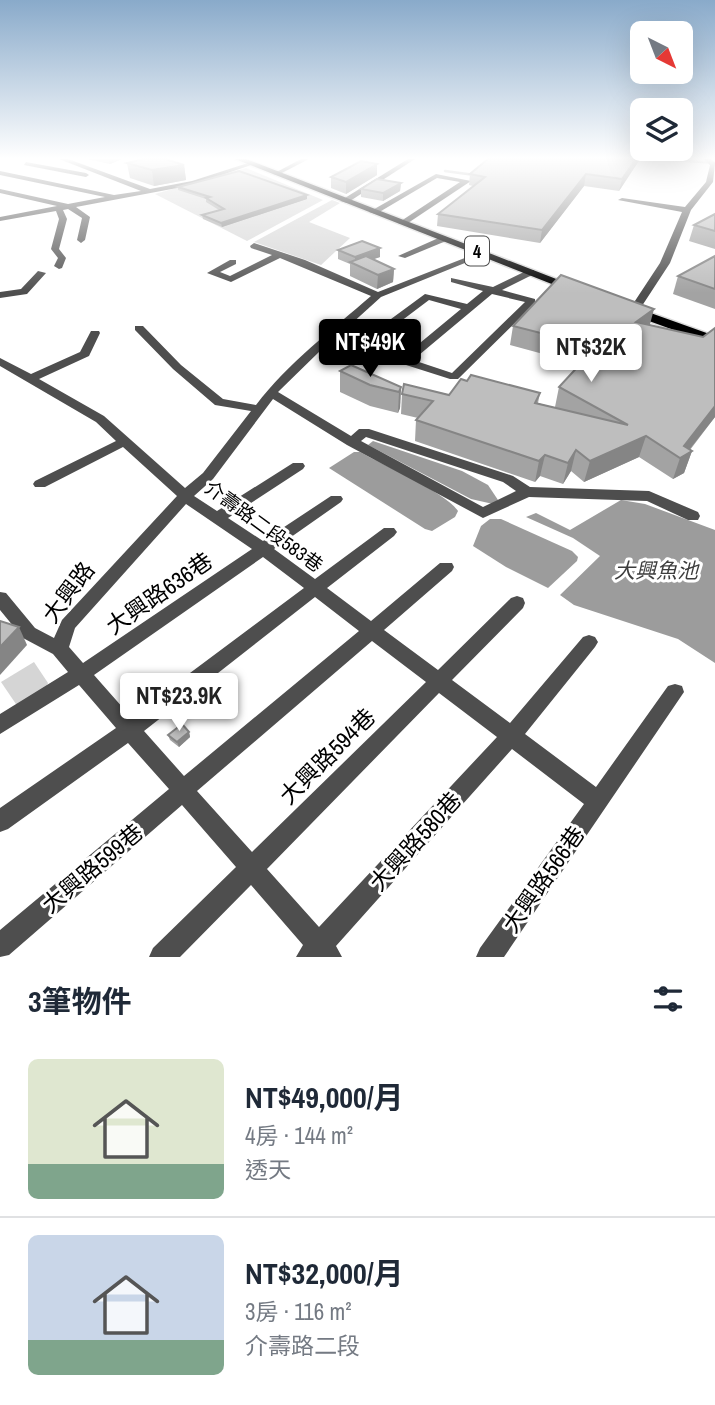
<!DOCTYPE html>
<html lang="zh-TW">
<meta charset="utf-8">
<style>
:root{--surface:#fff;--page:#f2f2f3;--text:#1f2937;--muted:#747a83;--line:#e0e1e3;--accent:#000}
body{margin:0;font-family:"Archivo Narrow","Noto Sans TC",sans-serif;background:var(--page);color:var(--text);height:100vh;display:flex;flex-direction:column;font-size:26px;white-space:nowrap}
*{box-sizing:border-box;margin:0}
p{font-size:23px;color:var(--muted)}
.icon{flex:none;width:38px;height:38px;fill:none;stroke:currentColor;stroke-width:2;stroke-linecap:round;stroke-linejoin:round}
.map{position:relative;height:957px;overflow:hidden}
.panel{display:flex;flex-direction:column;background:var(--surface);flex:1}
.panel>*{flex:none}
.needle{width:46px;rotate:138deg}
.controls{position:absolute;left:630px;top:21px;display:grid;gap:14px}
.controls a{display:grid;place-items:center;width:63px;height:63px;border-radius:10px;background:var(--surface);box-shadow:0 7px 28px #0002;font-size:35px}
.price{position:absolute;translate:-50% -60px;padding:0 16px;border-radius:7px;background:#fff;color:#222;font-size:23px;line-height:46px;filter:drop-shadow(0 2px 4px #0008)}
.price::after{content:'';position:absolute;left:50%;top:42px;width:21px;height:16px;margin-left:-10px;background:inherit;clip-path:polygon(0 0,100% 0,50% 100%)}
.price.on{background:var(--accent);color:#fff}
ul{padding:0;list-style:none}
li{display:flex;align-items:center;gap:21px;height:175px;padding:0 28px}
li+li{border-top:2px solid var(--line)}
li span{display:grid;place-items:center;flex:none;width:196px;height:140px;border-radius:10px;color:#555}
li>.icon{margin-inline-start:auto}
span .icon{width:84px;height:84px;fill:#fffc;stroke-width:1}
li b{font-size:30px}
h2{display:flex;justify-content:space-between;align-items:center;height:84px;padding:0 28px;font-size:30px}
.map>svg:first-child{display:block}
</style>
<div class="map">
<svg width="715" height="957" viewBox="0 0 715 957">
<rect width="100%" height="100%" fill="#fff"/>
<!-- green -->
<g fill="#d5d5d5">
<path d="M 246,168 L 323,200 L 247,241 L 155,194 Z"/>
<path d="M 332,200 L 340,203 L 309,222 L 350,238 L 321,265 L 254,242 Z"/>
<path d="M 34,662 L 48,683 L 46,688 L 18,707 L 1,682 Z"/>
</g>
<!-- water -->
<g fill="#9c9c9c">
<path d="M 373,441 L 462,471 L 488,485 L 498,500 L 493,504 L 471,499 L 368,445 Z"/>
<path d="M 354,452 L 360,452 C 383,465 445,492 458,511 L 455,517 L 432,531 L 425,529 L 329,468 Z"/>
<path d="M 621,500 L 645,504 L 715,530 L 715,663 L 678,639 L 574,605 L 560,595 L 600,556 L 573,538 L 526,517 L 536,513 L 570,530 Z"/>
<path d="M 490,519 L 501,519 L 572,551 L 578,557 L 577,561 L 548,588 L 506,567 L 473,546 L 481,526 Z"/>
</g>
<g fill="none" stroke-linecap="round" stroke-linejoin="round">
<!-- stream -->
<g stroke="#9c9c9c" stroke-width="2.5">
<path d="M 662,159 L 715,163"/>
<path d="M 445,171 L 475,175"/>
</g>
<!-- major casing -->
<g stroke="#dbdbdb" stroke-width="3">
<g id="major">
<path d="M 235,159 L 246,159 L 582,289 L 572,292 Z"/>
<path d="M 631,306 L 715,336 L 715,345 L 627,313 L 627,307 Z"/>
</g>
</g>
<!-- minor -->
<g fill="#4e4e4e" fill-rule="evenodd">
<path d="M 59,159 L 68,159 L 150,189 L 192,181 L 251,162 L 254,164 L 193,185 L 76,207 L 90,217 L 85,240 L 81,243 L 77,240 L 82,218 L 68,209 L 63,210 L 67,219 L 59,249 L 66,258 L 62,268 L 59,269 L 54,266 L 58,258 L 51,249 L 59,219 L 56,211 L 0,221 L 0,217 L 57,206 L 0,193 L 0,189 L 68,204 L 105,197 L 0,175 L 0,171 L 114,195 L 141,191 Z"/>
<path d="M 301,159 L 309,159 L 278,175 L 273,174 Z"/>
<path d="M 408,159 L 415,159 L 347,203 L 340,201 Z"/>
<path d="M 704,159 L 711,159 L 715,163 L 713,182 L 691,210 L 670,263 L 638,312 L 630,312 L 629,310 L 660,263 L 682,212 L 618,200 L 622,198 L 685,207 L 706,182 L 710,165 Z"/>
<path d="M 26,162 L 86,173 L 89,175 L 86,177 L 24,165 Z"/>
<path d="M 436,174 L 471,181 L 405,225 L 398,223 L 460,182 L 437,178 L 376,214 L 369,212 Z"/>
<path d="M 443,236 L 446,237 L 446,241 L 405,258 L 398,256 Z"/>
<path d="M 254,243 L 305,260 L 378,292 L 480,252 L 487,254 L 381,297 L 329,344 L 357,344 L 425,294 L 467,304 L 483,291 L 451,282 L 451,278 L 493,287 L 528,270 L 534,270 L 534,274 L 502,290 L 535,299 L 535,303 L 458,379 L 450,379 L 359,350 L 321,350 L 278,392 L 351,436 L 359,429 L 369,429 L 513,476 L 530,487 L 649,491 L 698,512 L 700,516 L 698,520 L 688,520 L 647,501 L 529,497 L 483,518 L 347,445 L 273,399 L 213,479 L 194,496 L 217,511 L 293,463 L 303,463 L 305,466 L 303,469 L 228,518 L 263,541 L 331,496 L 341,496 L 343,499 L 341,502 L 274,549 L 315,579 L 384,528 L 394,528 L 397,532 L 394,536 L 327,588 L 371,621 L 440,563 L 452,563 L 454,567 L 452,571 L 384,630 L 438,670 L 511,598 L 517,596 L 523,598 L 525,603 L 523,608 L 452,680 L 510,723 L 583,637 L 589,635 L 595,637 L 598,642 L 595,647 L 525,734 L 596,787 L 668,686 L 675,684 L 682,686 L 684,692 L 504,957 L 476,957 L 480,948 L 584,804 L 512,749 L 336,946 L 342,957 L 296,957 L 303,945 L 251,885 L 180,957 L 149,957 L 153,948 L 236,867 L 182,805 L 9,955 L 0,957 L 0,930 L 169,789 L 128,743 L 8,829 L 0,832 L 0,808 L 116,728 L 79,685 L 0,734 L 0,714 L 68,672 L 53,654 L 23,638 L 0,610 L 0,592 L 6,593 L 35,628 L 54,638 L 62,620 L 177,496 L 123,447 L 45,487 L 35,487 L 33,484 L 35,481 L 116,441 L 96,422 L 0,366 L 0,358 L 31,374 L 80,352 L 91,331 L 99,331 L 100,333 L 89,356 L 39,379 L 104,416 L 185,488 L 203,473 L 251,411 L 215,405 L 173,369 L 135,330 L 135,326 L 143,326 L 181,365 L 223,399 L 256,405 C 288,363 332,330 371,296 L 280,258 L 231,282 L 207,273 L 230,260 L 236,260 L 236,264 L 220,272 L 230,276 L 272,255 L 251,248 L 250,246 ZM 492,294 L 525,302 L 452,373 L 413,360 ZM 429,300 L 461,309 L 403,357 L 368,346 ZM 366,437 L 503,482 L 516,491 L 483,507 L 361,441 ZM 186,504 L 252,549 L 83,663 L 69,647 L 75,628 ZM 263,557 L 304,588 L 131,717 L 94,675 ZM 315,597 L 359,631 L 184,776 L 144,731 ZM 372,641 L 426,682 L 252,852 L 197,791 ZM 439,693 L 497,737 L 319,927 L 267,869 Z"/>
<path d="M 38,271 L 46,273 L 27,294 L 0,298 L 0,292 L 21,289 Z"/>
</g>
<!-- major -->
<use href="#major" fill="#000" fill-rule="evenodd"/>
</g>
<!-- wall -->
<g fill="#a3a3a3">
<path d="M 87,159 L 122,159 L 110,164 Z"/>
<path d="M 488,159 L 640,159 L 619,191 L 584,186 L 540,243 L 437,226 L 438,214 L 473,186 L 469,185 L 470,174 Z"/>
<path d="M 127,163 L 184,165 L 186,180 L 154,186 L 130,178 Z"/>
<path d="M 377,164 L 377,175 L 346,194 L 331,188 L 331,177 Z"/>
<path d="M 401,183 L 400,191 L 383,201 L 361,197 L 361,189 Z"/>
<path d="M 178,187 L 307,195 L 307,199 L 222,227 L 203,219 L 202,215 L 219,210 L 206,202 L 206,199 L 178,190 Z"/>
<path d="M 715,214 L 715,249 L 689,241 L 694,225 Z"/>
<path d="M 338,250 L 380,257 L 373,259 L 394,269 L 393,282 L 377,289 L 350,276 L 350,264 L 338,259 Z"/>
<path d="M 715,256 L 715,309 L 673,294 L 678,276 Z"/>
<path d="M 650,325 L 715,417 L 690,450 L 692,451 L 684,473 L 673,479 L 639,457 L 584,482 L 571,471 L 563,484 L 540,476 L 535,482 L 415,441 L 416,420 L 418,418 L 401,414 L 402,394 L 449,395 L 467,381 L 540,393 L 538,403 L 556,408 L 555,407 L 559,387 L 580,364 L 510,345 L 513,326 Z"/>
<path d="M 340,371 L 401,387 L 400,408 L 398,413 L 370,406 L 340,392 Z"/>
<path d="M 189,732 L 190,737 L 179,747 L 170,740 L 168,735 Z"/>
</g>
<!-- shaded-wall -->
<g fill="#858585">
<path d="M 109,159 L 122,159 L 110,164 Z"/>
<path d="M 636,159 L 640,159 L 619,191 L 622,179 Z"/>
<path d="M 377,164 L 377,175 L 346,194 L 346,182 Z"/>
<path d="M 184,165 L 186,180 L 154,186 L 152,170 Z"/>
<path d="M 586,174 L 584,186 L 540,243 L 542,230 Z"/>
<path d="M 401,183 L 400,191 L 383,201 L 383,193 Z"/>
<path d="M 307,195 L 307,199 L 222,227 L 221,223 Z"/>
<path d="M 380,248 L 380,257 L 357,265 L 355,264 L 355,257 Z"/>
<path d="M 394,269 L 393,282 L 377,289 L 378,275 Z"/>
<path d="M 654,309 L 649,328 L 636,322 Z"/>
<path d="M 401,387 L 400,408 L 398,413 L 399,392 Z"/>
<path d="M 715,406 L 715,417 L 685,455 L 692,451 L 684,473 L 673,479 L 684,446 Z"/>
<path d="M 646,436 L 639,457 L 584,482 L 590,461 Z"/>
<path d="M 576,450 L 571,471 L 563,484 L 568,463 Z"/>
<path d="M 545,455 L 540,476 L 535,482 L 539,461 Z"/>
<path d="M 19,627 L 27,645 L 0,675 L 0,647 Z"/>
<path d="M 189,732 L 190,737 L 179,747 L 177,742 Z"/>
</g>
<!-- building -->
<g fill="#bebebe" stroke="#858585" stroke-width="2">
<path d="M 143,159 L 165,159 L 184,165 L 152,170 L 127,163 Z"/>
<path d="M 488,159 L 636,159 L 622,179 L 586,174 L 542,230 L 438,214 L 485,177 L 470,174 Z"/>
<path d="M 361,161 L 377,164 L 346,182 L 331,177 Z"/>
<path d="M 239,171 L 307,195 L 221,223 L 202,215 L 224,209 L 206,198 L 210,197 L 178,187 Z"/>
<path d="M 377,179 L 401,183 L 383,193 L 361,189 Z"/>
<path d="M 715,214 L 715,231 L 694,225 Z"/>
<path d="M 362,241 L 380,248 L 355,257 L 338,250 Z"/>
<path d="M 366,256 L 394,269 L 378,275 L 350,262 Z"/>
<path d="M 715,256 L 715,289 L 678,276 Z"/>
<path d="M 561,275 L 654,309 L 636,322 L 703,337 L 715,328 L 715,406 L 684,446 L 692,451 L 680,458 L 646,436 L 590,461 L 576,450 L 568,463 L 545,455 L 539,461 L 416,420 L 433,401 L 402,394 L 404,384 L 449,395 L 461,379 L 467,381 L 471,375 L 540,393 L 535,403 L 628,425 L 559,387 L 596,347 L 513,326 Z"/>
<path d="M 351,365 L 401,387 L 399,392 L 370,385 L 340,371 Z"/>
<path d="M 0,621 L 19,627 L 0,647 Z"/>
<path d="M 182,724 L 189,732 L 177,742 L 168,735 Z"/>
</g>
<!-- sky -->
<linearGradient id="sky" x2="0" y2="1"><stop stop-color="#89aaca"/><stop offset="0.54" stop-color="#fff"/><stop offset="1" stop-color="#fff" stop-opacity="0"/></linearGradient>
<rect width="715" height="293" fill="url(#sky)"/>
<g text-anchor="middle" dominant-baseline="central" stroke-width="6" stroke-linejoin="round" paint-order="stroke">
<!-- shield labels -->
<rect fill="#fff" stroke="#4c4c4c" stroke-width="2" x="465" y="236.5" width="24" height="29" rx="5"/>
<g font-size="18" font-weight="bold" fill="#000">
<text x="477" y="251">4</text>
</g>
<!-- street labels -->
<g font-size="19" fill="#000" stroke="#fff">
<text transform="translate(264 526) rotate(36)">介壽路二段583巷</text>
</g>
<!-- water labels -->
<g font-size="21" font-style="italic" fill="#3d3d3d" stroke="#fff">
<text x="656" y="570">大興魚池</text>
</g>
<!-- near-street labels -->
<g font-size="23" fill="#000" stroke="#fff">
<text transform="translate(68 592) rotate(-53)">大興路</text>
<text transform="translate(159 593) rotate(-35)">大興路636巷</text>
<text transform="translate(327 756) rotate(-45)">大興路594巷</text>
<text transform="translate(415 841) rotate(-48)">大興路580巷</text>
<text transform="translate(92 868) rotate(-40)">大興路599巷</text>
<text transform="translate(543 879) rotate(-55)">大興路566巷</text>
</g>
</g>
</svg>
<div class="controls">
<a><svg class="needle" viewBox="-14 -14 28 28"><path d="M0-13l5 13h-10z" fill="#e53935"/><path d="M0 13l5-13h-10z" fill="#747a83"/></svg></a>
<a><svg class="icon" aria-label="layers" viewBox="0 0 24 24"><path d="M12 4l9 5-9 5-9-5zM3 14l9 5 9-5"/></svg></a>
</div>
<b class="price on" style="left:370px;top:379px">NT$49K</b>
<b class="price" style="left:591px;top:384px">NT$32K</b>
<b class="price" style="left:179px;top:733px">NT$23.9K</b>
</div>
<section class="panel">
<h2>3筆物件<svg class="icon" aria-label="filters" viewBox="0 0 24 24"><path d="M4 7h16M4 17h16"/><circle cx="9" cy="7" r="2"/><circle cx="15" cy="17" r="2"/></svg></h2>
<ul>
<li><span style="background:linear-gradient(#dfe7d0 75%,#7fa58c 0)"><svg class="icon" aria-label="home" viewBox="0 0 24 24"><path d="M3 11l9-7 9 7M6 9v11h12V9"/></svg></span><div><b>NT$49,000/月</b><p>4房 · 144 m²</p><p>透天</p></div></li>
<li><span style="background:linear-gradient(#c9d6e8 75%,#7fa58c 0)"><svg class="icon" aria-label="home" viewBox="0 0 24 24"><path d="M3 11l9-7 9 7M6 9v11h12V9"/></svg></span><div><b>NT$32,000/月</b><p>3房 · 116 m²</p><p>介壽路二段</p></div></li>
</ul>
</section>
